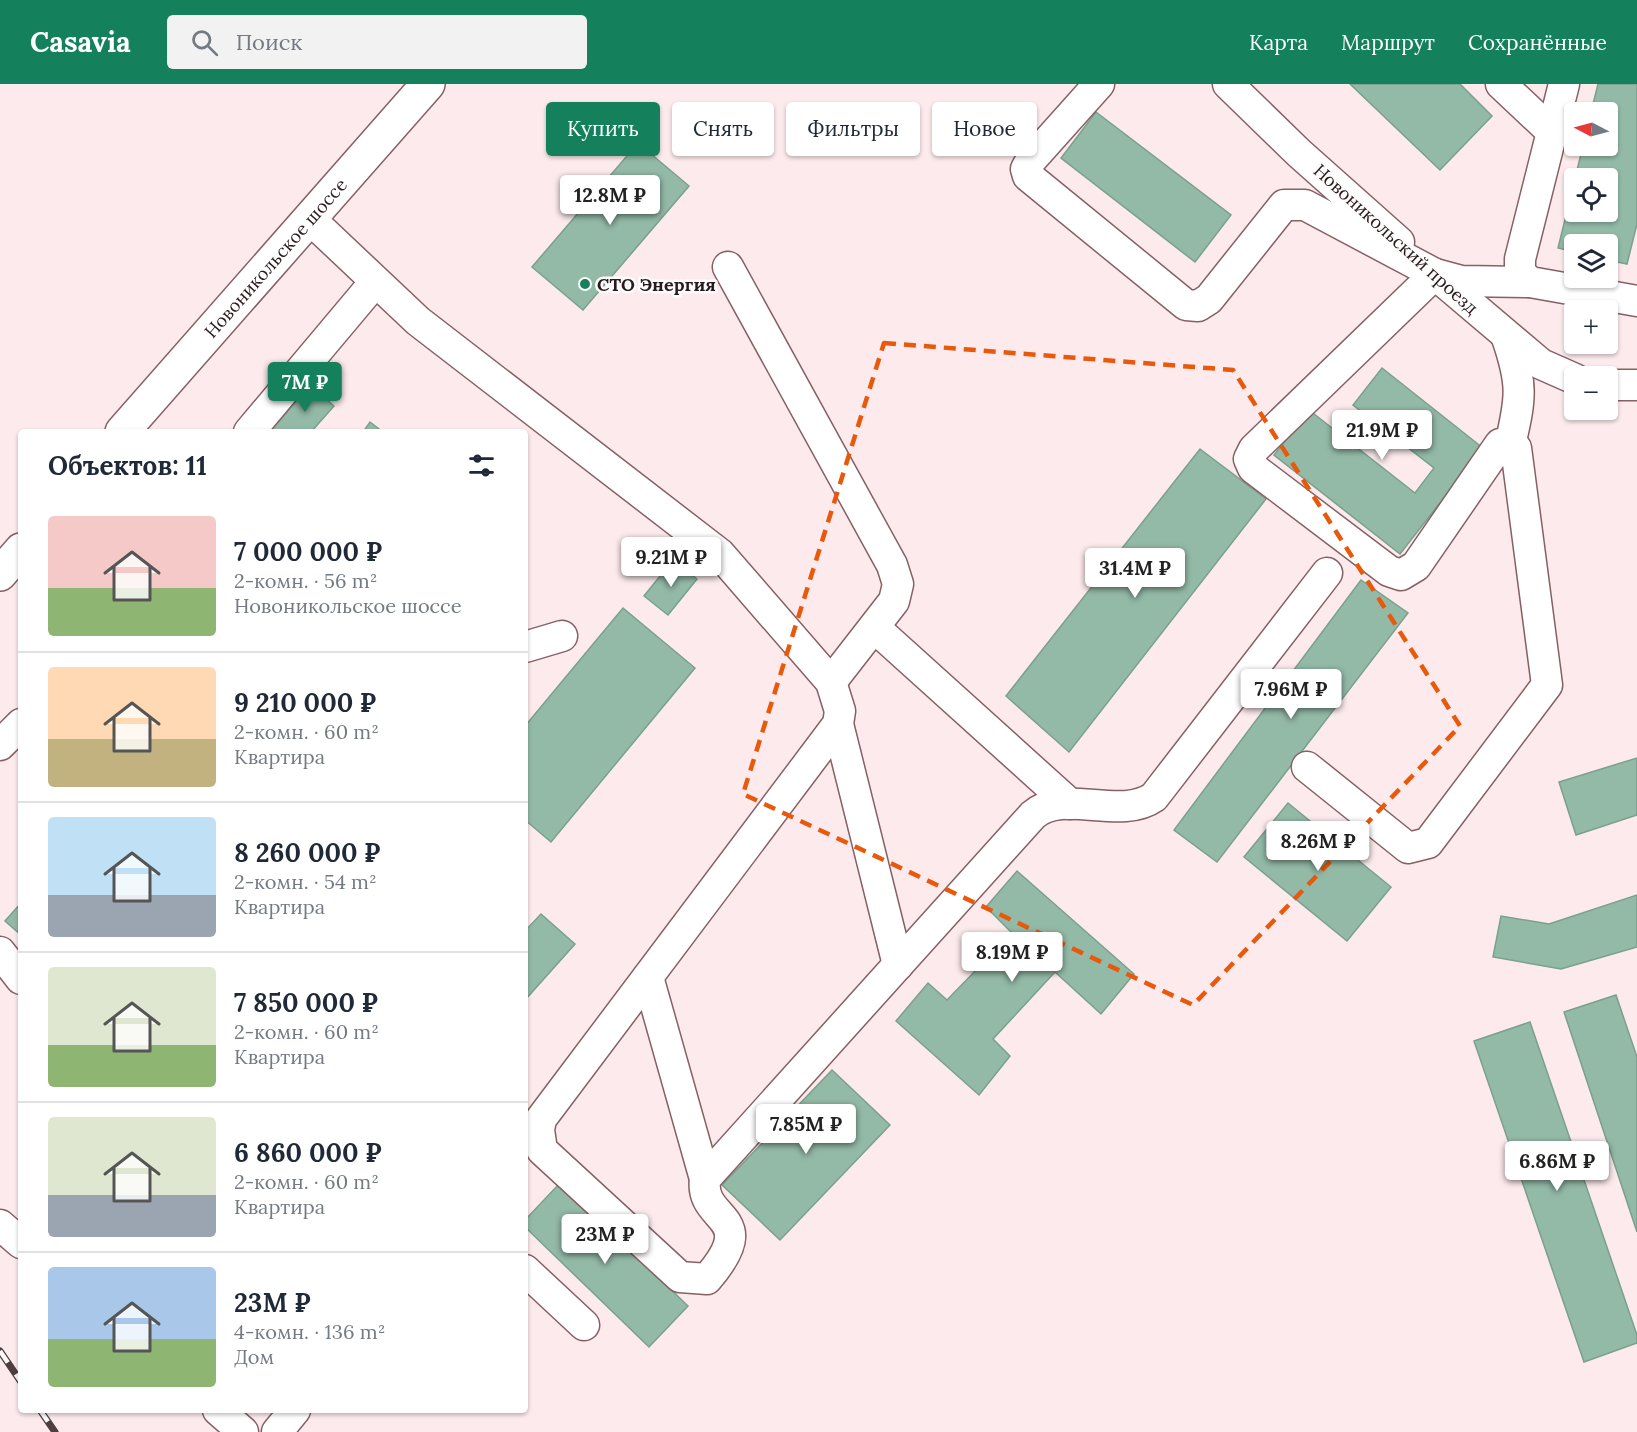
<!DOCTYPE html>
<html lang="ru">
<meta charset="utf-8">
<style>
:root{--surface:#fff;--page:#f2f2f3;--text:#1f2937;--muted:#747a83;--line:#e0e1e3;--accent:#15815c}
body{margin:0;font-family:Lora,serif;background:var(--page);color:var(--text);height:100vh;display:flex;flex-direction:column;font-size:22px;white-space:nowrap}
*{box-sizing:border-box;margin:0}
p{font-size:20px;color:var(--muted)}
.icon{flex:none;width:33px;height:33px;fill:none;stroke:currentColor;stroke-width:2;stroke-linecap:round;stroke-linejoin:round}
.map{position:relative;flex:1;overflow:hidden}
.panel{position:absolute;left:18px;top:345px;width:510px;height:984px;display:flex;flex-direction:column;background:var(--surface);border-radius:6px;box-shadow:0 2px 4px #0004}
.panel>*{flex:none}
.top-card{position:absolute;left:546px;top:18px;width:570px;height:54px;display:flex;gap:12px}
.needle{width:39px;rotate:276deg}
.controls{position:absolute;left:1564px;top:18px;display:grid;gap:12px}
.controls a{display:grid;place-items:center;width:54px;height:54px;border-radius:6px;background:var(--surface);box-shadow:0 2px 4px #0004;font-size:30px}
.price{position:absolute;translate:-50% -51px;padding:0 14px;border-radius:6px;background:#fff;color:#222;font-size:20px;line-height:39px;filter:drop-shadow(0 2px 3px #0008)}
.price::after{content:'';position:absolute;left:50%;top:36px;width:18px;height:14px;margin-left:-9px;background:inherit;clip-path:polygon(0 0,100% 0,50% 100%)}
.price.on{background:var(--accent);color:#fff}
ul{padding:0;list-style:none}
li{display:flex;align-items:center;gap:18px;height:150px;padding:0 30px}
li+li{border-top:2px solid var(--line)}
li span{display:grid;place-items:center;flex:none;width:168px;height:120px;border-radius:6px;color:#555}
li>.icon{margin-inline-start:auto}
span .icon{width:72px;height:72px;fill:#fffc;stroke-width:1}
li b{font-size:26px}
h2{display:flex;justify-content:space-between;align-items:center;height:72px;padding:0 30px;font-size:26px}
.pill{padding:0 21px;border-radius:6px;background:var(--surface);box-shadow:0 2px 4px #0004;font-size:21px;line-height:54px}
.pill.on{background:var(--accent);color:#fff}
header{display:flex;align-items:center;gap:36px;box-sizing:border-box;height:84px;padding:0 30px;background:var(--accent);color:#fff}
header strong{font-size:28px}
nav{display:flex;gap:33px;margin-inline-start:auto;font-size:21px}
.search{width:420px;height:54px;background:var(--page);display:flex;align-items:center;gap:15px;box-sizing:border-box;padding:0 21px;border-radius:6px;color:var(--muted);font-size:22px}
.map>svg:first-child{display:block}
</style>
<header>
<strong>Casavia</strong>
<div class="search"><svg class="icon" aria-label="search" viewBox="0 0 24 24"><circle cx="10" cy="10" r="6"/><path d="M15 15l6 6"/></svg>Поиск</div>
<nav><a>Карта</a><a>Маршрут</a><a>Сохранённые</a></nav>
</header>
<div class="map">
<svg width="1637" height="1348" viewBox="0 0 1637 1348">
<rect width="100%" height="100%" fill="#fceaec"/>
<!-- building -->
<g fill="#93b9a7" stroke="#7aa08e" stroke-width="1.5">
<path d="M 1350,0 L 1460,0 L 1492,32 L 1440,86 Z"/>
<path d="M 1598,0 L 1637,0 L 1637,140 L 1627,180 L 1608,176 L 1608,160 L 1575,160 L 1575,168 L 1558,164 L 1575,95 L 1575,128 L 1608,128 L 1608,94 L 1575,94 L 1583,62 L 1608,62 L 1608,28 L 1591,28 Z"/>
<path d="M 1096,28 L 1231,131 L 1195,178 L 1061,74 Z"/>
<path d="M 638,59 L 689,102 L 583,226 L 532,183 Z"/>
<path d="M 1382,284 L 1483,364 L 1400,470 L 1274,371 L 1309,326 L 1415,409 L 1434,384 L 1353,321 Z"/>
<path d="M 310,301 L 334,322 L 311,348 L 270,348 Z"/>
<path d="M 370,338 L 383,348 L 363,348 Z"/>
<path d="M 1200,365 L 1266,415 L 1069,668 L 1006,612 Z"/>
<path d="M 673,476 L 697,495 L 668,531 L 644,512 Z"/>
<path d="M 1361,496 L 1408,529 L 1217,778 L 1174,746 Z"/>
<path d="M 623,524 L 695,584 L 551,758 L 525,736 L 525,642 Z"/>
<path d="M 1637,674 L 1637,731 L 1576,751 L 1559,698 Z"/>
<path d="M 1288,719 L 1391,803 L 1347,857 L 1244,773 Z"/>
<path d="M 1017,787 L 1134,890 L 1101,930 L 1055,888 L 993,955 L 1010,972 L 979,1011 L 896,937 L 928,899 L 947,916 L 1012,849 L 986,823 Z"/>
<path d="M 1637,811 L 1637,863 L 1561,885 L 1493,873 L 1501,832 L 1549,840 Z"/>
<path d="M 21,819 L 21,851 L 5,837 Z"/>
<path d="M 541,830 L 575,860 L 525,916 L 525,847 Z"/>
<path d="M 1616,911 L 1637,973 L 1637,1148 L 1564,928 Z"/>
<path d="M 1530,938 L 1637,1251 L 1637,1259 L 1584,1278 L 1474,957 Z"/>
<path d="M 832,986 L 890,1041 L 780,1156 L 722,1101 Z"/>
<path d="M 560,1099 L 688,1222 L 649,1263 L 525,1143 L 525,1136 Z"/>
</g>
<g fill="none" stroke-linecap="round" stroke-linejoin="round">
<!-- minor casing -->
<g stroke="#866065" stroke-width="33">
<g id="minor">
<path d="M 1099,0 L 1031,76 L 1026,85 L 1028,92 L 1186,221 L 1198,222 L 1209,215 L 1284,121 L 1305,121 L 1435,190 L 1461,197 L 1530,198"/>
<path d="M 1228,0 L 1299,69 L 1399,158"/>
<path d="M 1501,0 L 1552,48"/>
<path d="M 1564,0 L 1520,175 L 1520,189 L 1530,198 L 1637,217"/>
<path d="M 311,136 L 418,237 L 720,470 L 831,598 L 840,627 L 838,640 L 541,1035 L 539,1046 L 542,1066 L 680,1193 L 707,1195 C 763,1130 699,1139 705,1095 L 1033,731 C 1063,704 1120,737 1154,713 L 1327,489"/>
<path d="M 728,183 L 892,481 L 898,500 L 894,517 L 831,598"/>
<path d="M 1437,192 L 1541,280 L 1575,295"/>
<path d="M 1507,254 C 1523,300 1521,314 1510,361"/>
<path d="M 1608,301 L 1637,301"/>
<path d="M 249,348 L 375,198"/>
<path d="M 875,544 L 1070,720"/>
<path d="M 525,563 L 562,552"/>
<path d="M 838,640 L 898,881"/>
<path d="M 0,661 L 21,640"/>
<path d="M 1307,683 L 1408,764 L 1428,759 L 1547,601 L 1516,364 L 1500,360 L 1416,482 L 1401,491 L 1389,487 L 1253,384 L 1249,375 L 1254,365 L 1435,190"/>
<path d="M 0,868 L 21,895"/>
<path d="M 648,893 L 705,1095"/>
<path d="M 0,1141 L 21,1159"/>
<path d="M 525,1186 L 584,1241"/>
<path d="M 218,1326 L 243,1348"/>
<path d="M 277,1348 L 295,1326"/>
</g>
</g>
<!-- highway casing -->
<g stroke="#866065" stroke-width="36">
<g id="highway">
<path id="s1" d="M 122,348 L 428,0"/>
<path d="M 0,490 L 21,466"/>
</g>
</g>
<!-- minor -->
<use href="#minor" stroke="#fff" stroke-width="30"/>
<!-- highway -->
<use href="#highway" stroke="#fff" stroke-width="33"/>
<!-- rail casing -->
<g stroke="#4e3e40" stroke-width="7">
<g id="rail">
<path d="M 0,1267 L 21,1298"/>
<path d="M 40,1326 L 55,1348"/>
</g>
</g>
<!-- rail -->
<use href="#rail" stroke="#fcfcfc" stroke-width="4.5" stroke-dasharray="14" stroke-linecap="butt"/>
</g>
<!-- marked area -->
<path fill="none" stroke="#e8590c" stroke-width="4.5" stroke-dasharray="12 8" stroke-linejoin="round" d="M 884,259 L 1233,286 L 1460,642 L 1193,921 L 743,710 Z"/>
<!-- markers -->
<circle fill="#15815c" stroke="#fcfcfc" stroke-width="2" cx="585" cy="200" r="6"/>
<g text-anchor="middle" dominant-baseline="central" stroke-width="5" stroke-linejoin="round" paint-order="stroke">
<!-- street labels -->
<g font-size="18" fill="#291a1c" stroke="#fcfcfc">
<text transform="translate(1396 155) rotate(42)">Новоникольский проезд</text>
<text stroke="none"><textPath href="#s1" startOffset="232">Новоникольское шоссе</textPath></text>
</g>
<!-- poi labels -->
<g font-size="18" font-weight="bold" fill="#291a1c" stroke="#fcfcfc" text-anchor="start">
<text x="597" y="200">СТО Энергия</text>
</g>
</g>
</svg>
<div class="controls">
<a><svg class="needle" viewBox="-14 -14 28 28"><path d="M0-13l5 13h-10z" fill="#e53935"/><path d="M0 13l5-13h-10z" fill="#747a83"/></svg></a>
<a><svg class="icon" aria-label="locate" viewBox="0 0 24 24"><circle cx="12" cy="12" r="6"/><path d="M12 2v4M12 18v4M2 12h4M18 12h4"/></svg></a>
<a><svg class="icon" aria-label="layers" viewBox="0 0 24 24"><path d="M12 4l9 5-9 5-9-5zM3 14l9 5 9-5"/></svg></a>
<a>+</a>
<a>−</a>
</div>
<b class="price" style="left:610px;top:142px">12.8M ₽</b>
<b class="price on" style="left:305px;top:329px">7M ₽</b>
<b class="price" style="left:1382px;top:377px">21.9M ₽</b>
<b class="price" style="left:671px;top:504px">9.21M ₽</b>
<b class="price" style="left:1135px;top:515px">31.4M ₽</b>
<b class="price" style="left:1291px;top:636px">7.96M ₽</b>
<b class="price" style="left:1318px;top:788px">8.26M ₽</b>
<b class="price" style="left:1012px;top:899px">8.19M ₽</b>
<b class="price" style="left:806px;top:1071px">7.85M ₽</b>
<b class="price" style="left:1557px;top:1108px">6.86M ₽</b>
<b class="price" style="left:605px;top:1181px">23M ₽</b>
<div class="top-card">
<a class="pill on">Купить</a>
<a class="pill">Снять</a>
<a class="pill">Фильтры</a>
<a class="pill">Новое</a>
</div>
<section class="panel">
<h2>Объектов: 11<svg class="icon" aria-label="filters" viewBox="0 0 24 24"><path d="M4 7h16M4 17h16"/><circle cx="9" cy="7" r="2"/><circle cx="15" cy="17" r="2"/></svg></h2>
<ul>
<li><span style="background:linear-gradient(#f6c9c9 60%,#8fb573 0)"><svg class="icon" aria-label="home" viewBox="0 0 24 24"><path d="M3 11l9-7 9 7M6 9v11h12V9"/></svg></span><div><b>7 000 000 ₽</b><p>2-комн. · 56 m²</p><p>Новоникольское шоссе</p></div></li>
<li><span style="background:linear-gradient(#ffd9b3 60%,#c2b280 0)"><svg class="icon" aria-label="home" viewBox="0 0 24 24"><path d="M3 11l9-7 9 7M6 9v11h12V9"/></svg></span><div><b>9 210 000 ₽</b><p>2-комн. · 60 m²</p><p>Квартира</p></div></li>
<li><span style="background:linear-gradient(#bfe0f5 65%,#9aa5b1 0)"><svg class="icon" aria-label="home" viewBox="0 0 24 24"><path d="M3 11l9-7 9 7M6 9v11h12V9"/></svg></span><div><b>8 260 000 ₽</b><p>2-комн. · 54 m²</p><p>Квартира</p></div></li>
<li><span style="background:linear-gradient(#dfe7d0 65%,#8fb573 0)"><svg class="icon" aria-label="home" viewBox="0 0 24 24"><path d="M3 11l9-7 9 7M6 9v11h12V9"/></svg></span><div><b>7 850 000 ₽</b><p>2-комн. · 60 m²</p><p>Квартира</p></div></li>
<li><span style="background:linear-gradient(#dfe7d0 65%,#9aa5b1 0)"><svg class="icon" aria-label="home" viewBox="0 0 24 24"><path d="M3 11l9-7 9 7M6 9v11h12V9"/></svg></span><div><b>6 860 000 ₽</b><p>2-комн. · 60 m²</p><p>Квартира</p></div></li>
<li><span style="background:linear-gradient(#a9c7e8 60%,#8fb573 0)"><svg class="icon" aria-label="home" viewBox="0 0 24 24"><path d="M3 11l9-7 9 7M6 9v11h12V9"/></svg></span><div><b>23M ₽</b><p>4-комн. · 136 m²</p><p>Дом</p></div></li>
</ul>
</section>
</div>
